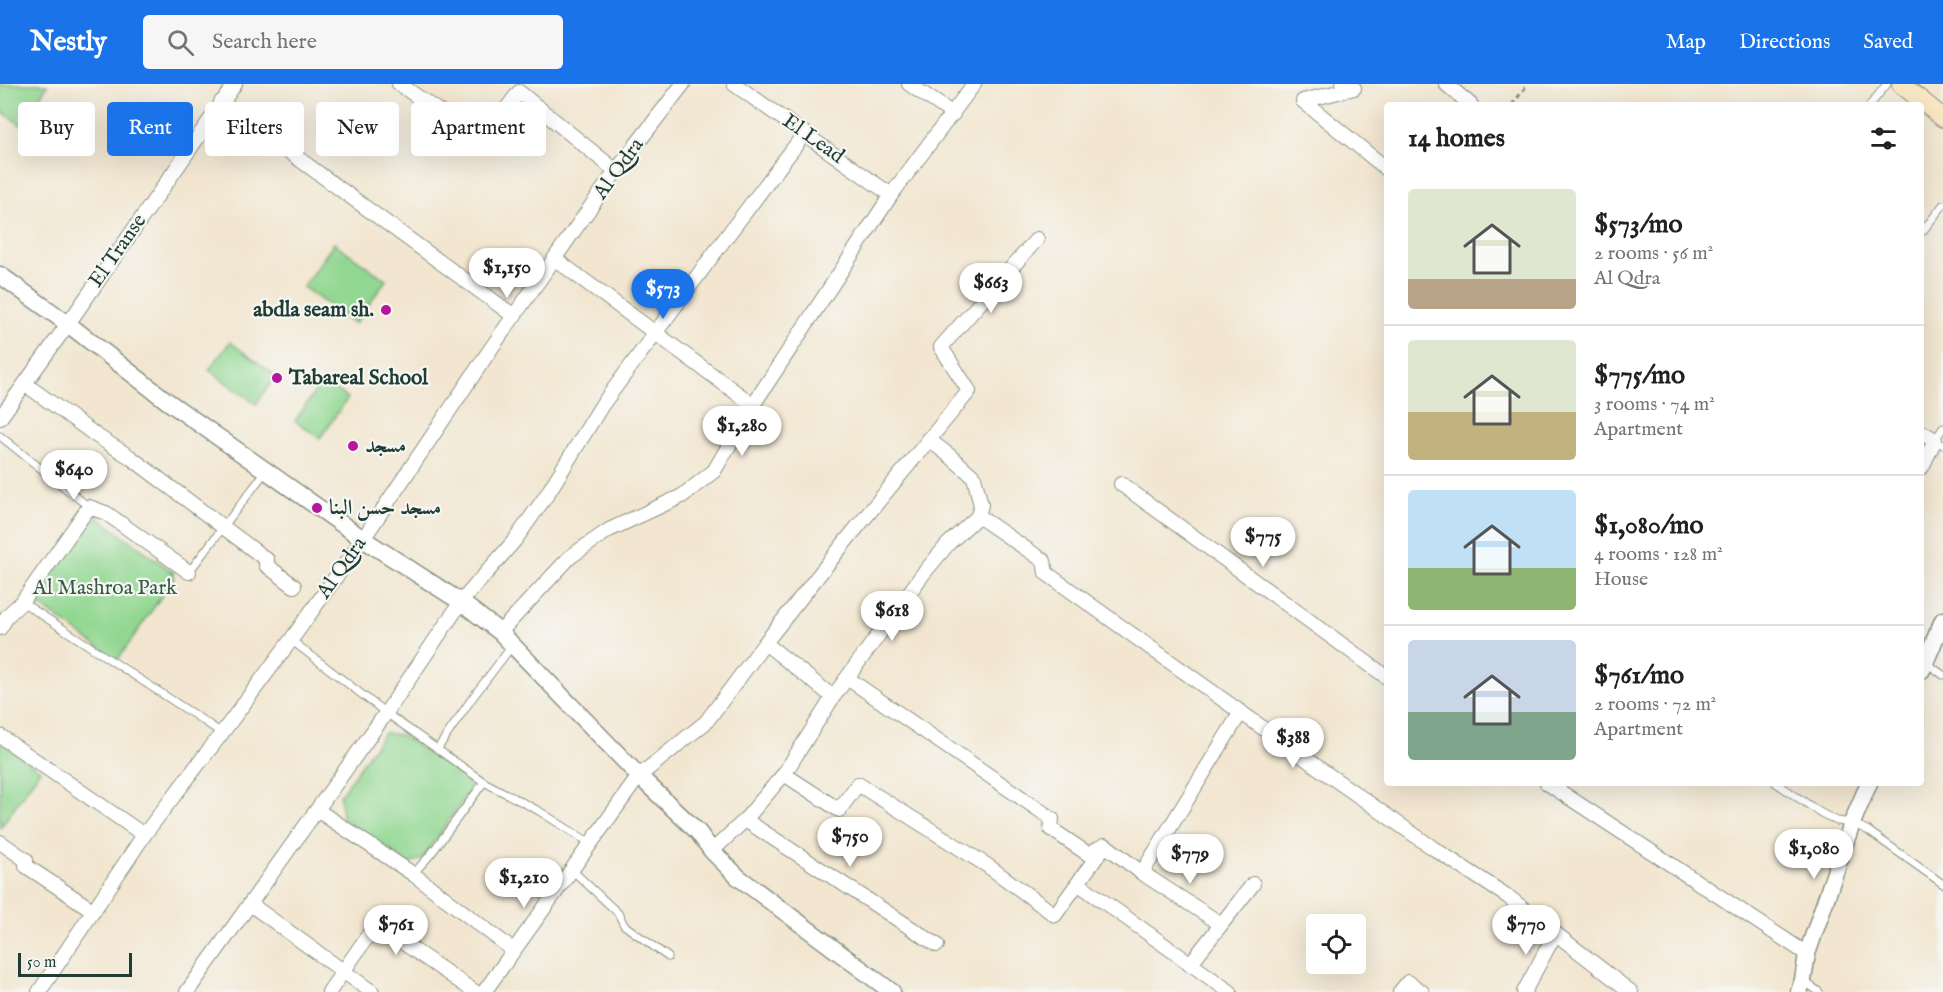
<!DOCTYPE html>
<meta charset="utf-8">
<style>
:root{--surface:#fff;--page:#f6f6f6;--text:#202124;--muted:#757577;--line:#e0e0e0;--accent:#1a73e8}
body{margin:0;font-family:"IM FELL English",Amiri,serif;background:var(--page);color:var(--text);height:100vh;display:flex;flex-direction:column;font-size:22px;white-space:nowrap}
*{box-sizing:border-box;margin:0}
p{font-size:20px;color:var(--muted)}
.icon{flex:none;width:33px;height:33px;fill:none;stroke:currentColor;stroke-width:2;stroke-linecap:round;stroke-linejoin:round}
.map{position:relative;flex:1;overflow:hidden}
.drawer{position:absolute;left:1384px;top:18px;width:540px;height:684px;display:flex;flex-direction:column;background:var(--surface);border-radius:6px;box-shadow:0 6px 24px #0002}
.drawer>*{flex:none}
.banner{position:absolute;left:18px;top:18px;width:570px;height:54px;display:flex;gap:12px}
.buttons{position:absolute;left:1306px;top:830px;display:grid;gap:12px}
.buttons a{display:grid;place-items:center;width:60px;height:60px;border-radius:6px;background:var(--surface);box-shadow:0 6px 24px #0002;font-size:30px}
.scale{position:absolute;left:18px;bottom:15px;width:114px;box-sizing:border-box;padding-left:6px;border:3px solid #1f3d34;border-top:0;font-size:16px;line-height:21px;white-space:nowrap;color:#1f3d34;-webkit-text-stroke:4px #f6f6f2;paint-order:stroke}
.price{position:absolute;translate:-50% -51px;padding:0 14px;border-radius:21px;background:#fff;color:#222;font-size:20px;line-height:39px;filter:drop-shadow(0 2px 3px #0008)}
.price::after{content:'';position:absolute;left:50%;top:36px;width:18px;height:14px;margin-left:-9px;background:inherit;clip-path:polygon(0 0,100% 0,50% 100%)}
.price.current{background:var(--accent);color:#fff}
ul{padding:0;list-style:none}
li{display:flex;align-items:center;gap:18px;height:150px;padding:0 24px}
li+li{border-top:2px solid var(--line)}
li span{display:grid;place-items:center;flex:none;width:168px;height:120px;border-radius:6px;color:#555}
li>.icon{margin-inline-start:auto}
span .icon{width:72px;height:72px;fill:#fffc;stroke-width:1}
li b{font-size:26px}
h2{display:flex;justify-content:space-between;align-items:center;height:72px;padding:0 24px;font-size:26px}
.tag{padding:0 21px;border-radius:6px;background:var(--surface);box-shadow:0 6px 24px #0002;font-size:21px;line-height:54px}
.tag.current{background:var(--accent);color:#fff}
header{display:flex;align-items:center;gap:36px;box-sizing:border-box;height:84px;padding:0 30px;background:var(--accent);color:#fff}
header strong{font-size:28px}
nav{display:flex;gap:33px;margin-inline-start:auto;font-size:21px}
.search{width:420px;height:54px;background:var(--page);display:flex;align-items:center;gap:15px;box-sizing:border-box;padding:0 21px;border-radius:6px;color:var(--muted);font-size:22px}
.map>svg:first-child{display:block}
</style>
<header>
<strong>Nestly</strong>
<div class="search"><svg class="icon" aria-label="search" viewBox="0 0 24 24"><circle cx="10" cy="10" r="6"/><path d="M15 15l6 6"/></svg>Search here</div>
<nav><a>Map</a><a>Directions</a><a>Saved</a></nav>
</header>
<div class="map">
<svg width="1943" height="908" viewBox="0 0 1943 908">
<rect width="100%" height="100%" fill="#f6f6f2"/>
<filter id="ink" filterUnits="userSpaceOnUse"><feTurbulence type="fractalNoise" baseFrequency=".0167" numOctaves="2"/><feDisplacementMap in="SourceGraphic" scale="12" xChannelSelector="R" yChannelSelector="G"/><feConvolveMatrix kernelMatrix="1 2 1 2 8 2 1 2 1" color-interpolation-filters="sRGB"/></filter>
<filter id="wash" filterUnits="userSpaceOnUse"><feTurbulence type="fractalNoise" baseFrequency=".008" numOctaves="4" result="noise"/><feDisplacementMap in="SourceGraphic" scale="24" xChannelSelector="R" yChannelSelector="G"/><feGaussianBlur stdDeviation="1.35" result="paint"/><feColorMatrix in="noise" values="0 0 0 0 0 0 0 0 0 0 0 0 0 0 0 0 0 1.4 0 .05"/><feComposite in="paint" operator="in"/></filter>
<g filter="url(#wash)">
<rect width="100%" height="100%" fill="#f2e6d0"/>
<!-- green -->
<g fill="#91d791" stroke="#588a62" stroke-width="1.5">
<path d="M 0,0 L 48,0 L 21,41 L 0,26 Z"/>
<path d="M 334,159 L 386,196 L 355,240 L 303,203 Z"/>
<path d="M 230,258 L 276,292 L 256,320 L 209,286 Z"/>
<path d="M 323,296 L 348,314 L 320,354 L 295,337 Z"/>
<path d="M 93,430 L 174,489 L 174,494 L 117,577 L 33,516 Z"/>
<path d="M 384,649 L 401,651 L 464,693 L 471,705 L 422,775 L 409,780 L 342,734 L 340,711 Z"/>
<path d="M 0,658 L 40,686 L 0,744 Z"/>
</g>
</g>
<g filter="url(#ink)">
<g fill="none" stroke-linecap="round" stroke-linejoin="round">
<!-- service casing -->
<g stroke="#889282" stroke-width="9">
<g id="service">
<path d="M 1870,21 L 1887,0"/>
<path d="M 1922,148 L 1943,121"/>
<path d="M 1943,344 L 1935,356 L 1943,361"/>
<path d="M 0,352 L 89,423"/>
<path d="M 189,488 L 266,387"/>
<path d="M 22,518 L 222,649"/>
<path d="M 291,556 L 386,629 L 484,698 L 539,727 L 590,759"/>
<path d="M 1925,578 L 1943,591"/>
<path d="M 438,664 L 473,613 L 512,562"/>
<path d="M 1776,699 L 1821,729 L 1837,737 L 1852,739 L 1867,746 L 1943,800"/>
<path d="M 572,786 L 618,829 L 624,841 L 668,873"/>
<path d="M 413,790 L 431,770 L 484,698"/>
<path d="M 1804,897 L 1819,908"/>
</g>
</g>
<!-- minor casing -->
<g stroke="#889282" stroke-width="16">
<g id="minor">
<path d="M 399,0 L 482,57 L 519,8 L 616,87"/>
<path d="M 734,0 L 891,111"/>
<path d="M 909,0 L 953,30"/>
<path d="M 1343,0 L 1354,4 L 1303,17 L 1388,86"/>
<path d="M 1446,0 L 1471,21"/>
<path d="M 221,18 L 514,232"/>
<path d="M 555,175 L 753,321"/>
<path d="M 25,300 L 97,352 L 130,373 L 267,476 L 266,481 L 294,502"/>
<path d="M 0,334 L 68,240 L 235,0"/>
<path d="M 1922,348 L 1935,356 L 1922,383"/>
<path d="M 1121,400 L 1388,594"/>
<path d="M 978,432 L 1044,477 L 1046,489 L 1323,687 L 1433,764 L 1507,812 L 1631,908"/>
<path d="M 0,544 L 8,531 L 22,518 L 89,423 L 106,429 L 189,488"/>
<path d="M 500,548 L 570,473 L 609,446 L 682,412 L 714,387 L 753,321 L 891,111 L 974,0"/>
<path d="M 765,559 L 833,613"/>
<path d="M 847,594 L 1045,730 L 1052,735 L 1051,745 L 1088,770 L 1105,761 L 1142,789 L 1221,840"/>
<path d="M 0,652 L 144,751"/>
<path d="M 784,690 L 839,726 L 858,700 L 988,782 L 1055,831 L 1103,764"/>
<path d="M 1547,699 L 1807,870"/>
<path d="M 317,726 L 413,790 L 513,866"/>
<path d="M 745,736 L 937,861"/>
<path d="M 0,758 L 26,776 L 26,782 L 94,827"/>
<path d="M 712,767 L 745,736 L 784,690 L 833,613 L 923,490 L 948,460 L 978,432 L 981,421 L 974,393 L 950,372 L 928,355"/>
<path d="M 1142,789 L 1241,628"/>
<path d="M 1079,800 L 1230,908"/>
<path d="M 250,820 L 372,908"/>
<path d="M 1190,880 L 1253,800"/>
<path d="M 39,908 L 144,751 L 222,649 L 291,556 L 363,455 L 492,263 L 616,87 L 683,0"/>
<path d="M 187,908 L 386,629 L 461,518 L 515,456 L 546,412 L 602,321 L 730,148 L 805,49"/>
<path d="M 329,908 L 376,840 L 475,908"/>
<path d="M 484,908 L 639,692 L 706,638 L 765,559 L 845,458 L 969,307 L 941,263 L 1037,155"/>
<path d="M 1400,908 L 1408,898 L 1422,908"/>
<path d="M 1524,908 L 1555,850"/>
</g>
</g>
<!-- tertiary casing -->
<g stroke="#889282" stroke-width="19">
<g id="tertiary">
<path d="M 0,191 L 68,240 L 167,317 L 363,455 L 461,518 L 500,548 L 639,692 L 698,748 L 712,767 L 738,793 L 892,908"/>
<path d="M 1922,586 L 1943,536"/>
<path d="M 1799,908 L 1803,896 L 1807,870 L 1852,739 L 1869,699"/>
</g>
</g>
<!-- secondary casing -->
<g stroke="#889282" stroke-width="20">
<path id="secondary" d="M 1901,0 L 1943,34"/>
</g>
<!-- path -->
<path stroke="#889282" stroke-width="3" stroke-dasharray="4.5 4.5" stroke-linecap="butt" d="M 1512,21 L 1528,0"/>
<!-- service -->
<use href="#service" stroke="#fff" stroke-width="7"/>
<!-- minor -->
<use href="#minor" stroke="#fff" stroke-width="14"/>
<!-- tertiary -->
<use href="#tertiary" stroke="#fff" stroke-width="16"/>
<!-- secondary -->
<use href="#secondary" stroke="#f9e7c3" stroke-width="18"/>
</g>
</g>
<!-- markers -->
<g fill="#b5179e" stroke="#f6f6f2" stroke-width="2">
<circle cx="386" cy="226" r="6"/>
<circle cx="277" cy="294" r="6"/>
<circle cx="353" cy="362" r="6"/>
<circle cx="317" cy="424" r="6"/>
</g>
<g text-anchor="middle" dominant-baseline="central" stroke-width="4.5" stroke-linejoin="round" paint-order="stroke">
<!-- street labels -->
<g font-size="21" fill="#1f3d34" stroke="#f6f6f2">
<text transform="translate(813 55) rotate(35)">El Lead</text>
<text transform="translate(619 85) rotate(-54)">Al Qdra</text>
<text transform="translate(118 167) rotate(-55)">El Transe</text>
<text transform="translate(342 484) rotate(-55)">Al Qdra</text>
</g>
<!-- poi labels -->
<g font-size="21" font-weight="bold" fill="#1f3d34" stroke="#f6f6f2" text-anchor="start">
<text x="374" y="226" text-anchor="end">abdla seam sh.</text>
<text x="289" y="294">Tabareal School</text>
<text x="365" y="362">مسجد</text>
<text x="329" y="424">مسجد حسن البنا</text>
</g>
<!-- park labels -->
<g font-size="21" fill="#365c47" stroke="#f6f6f2">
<text x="105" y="504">Al Mashroa Park</text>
</g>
</g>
</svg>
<div class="buttons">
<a><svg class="icon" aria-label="locate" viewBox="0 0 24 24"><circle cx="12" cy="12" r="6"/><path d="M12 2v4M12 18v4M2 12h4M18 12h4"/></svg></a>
</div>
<div class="scale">50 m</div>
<b class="price" style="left:507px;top:215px">$1,150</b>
<b class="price" style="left:991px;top:230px">$663</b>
<b class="price current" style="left:663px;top:236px">$573</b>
<b class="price" style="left:742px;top:373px">$1,280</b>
<b class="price" style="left:74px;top:417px">$640</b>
<b class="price" style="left:1263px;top:484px">$775</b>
<b class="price" style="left:892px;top:558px">$618</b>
<b class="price" style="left:1293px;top:685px">$388</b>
<b class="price" style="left:850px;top:784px">$750</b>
<b class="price" style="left:1814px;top:796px">$1,080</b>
<b class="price" style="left:1190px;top:801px">$779</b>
<b class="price" style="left:524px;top:825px">$1,210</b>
<b class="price" style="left:396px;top:872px">$761</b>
<b class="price" style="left:1526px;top:872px">$770</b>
<div class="banner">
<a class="tag">Buy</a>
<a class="tag current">Rent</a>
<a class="tag">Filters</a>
<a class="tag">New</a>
<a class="tag">Apartment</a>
</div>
<section class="drawer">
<h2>14 homes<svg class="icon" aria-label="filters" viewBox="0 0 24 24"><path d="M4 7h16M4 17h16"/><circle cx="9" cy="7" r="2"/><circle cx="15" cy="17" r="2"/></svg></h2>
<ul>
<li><span style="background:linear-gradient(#dfe7d0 75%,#b9a48a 0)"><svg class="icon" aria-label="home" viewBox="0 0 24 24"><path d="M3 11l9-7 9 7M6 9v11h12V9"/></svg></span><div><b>$573/mo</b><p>2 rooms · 56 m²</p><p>Al Qdra</p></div></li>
<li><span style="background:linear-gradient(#dfe7d0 60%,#c2b280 0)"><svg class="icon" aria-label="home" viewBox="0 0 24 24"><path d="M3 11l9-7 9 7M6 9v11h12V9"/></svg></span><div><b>$775/mo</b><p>3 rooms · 74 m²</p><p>Apartment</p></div></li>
<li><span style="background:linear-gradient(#bfe0f5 65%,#8fb573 0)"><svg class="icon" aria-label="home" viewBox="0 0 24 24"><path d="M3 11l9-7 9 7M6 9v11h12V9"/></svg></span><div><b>$1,080/mo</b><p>4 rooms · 128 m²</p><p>House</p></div></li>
<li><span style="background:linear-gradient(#c9d6e8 60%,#7fa58c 0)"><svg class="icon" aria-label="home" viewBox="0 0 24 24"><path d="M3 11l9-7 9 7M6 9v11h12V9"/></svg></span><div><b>$761/mo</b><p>2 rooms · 72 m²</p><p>Apartment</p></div></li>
</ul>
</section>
</div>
